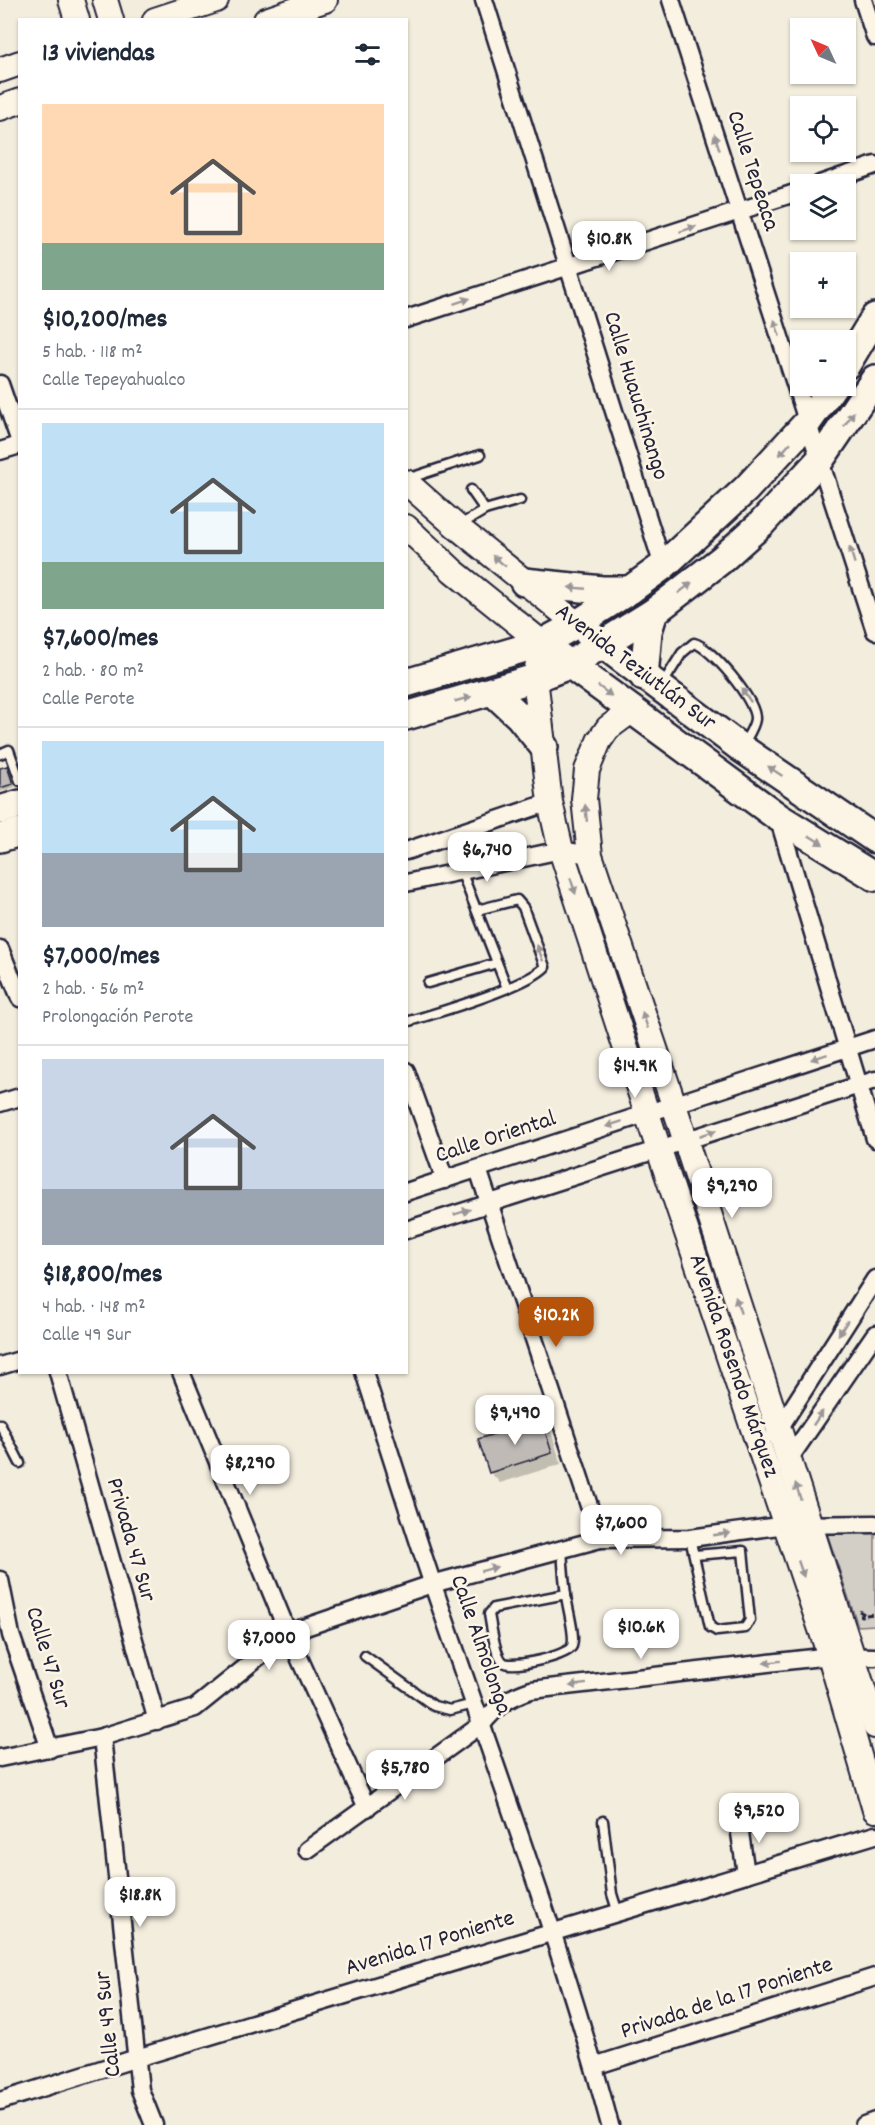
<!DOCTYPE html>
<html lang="es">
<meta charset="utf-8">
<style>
:root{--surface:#fff;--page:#f6f6f7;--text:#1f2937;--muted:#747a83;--line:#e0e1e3;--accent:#b45309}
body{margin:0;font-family:Dekko,sans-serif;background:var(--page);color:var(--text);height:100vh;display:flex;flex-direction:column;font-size:22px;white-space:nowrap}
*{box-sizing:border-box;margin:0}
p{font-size:20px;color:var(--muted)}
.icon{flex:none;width:33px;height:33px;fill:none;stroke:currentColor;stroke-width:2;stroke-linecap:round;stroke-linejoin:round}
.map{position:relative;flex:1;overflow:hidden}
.sheet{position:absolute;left:18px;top:18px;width:390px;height:1356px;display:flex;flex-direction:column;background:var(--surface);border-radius:0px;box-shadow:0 2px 4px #0004}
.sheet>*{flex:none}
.needle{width:39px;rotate:314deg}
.fabs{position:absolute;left:790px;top:18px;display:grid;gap:12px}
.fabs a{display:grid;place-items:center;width:66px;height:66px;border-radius:0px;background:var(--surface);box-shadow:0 2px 4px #0004;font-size:30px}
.price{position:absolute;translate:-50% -51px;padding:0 14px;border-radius:12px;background:#fff;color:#222;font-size:20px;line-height:39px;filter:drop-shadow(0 2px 3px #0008)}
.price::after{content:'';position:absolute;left:50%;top:36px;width:18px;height:14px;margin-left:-9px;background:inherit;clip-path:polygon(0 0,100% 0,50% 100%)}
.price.selected{background:var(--accent);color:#fff}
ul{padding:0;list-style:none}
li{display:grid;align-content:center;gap:12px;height:318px;padding:0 24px}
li+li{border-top:2px solid var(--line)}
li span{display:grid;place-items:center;height:186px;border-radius:0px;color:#555}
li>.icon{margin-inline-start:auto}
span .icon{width:108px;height:108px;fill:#fffc;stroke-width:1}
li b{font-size:26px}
h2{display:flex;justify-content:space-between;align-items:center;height:72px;padding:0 24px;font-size:26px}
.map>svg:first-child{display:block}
</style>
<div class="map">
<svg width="875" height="2125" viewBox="0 0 875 2125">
<rect width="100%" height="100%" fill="#f3edde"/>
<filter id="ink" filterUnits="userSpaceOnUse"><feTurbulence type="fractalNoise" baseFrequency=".0167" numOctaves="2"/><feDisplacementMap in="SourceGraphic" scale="12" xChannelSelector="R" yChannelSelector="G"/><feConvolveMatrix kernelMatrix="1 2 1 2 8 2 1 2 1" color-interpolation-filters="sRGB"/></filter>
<g filter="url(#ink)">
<!-- green -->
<path fill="#d4cfc6" stroke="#7b7880" stroke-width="1.5" d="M 875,1532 L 875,1625 L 858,1626 L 827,1533 Z"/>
<!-- shadow -->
<g fill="#0003">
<path d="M 7,767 L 10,770 L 15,787 L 0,792 L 0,770 Z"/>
<path d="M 541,1421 L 551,1431 L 561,1464 L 500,1483 L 490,1472 Z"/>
</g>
<!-- building -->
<g fill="#bfbab6" stroke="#22223b" stroke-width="1.5">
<path d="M 7,766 L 13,784 L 0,788 L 0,768 Z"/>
<path d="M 541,1419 L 552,1453 L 489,1473 L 478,1439 Z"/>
</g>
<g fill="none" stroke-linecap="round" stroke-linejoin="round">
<!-- lane casing -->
<g stroke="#22223b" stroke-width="13">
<g id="lane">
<path d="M 407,479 L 480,455"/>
<path d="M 485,510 L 520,500"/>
<path d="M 460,525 L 485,510 L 471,490"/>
<path d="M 662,685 L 682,653 L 694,643 C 711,647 756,700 755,719 C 754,728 747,737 743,745"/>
<path d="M 0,754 L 9,750 L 20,781"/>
<path d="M 461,871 L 507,988"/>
<path d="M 428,983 L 497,963"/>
<path d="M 406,1022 C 437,1013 526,987 545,967 L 523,907 L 517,900 L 477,910"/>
<path d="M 0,1424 L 20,1463"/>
<path d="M 690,1538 L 710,1627 L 717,1631 L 745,1628 L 750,1620 L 743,1551 L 695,1555"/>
<path d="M 562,1549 C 563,1565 564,1580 566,1595 C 567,1607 576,1636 572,1646 C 568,1656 511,1669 503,1662 C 495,1655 491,1625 489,1614 L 494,1608 L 566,1594"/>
<path d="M 365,1656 L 434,1706 L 450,1710 L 474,1704"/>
<path d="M 603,1821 L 612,1894 L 618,1913"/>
</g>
</g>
<!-- street casing -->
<g stroke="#22223b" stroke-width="21">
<g id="street">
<path d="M 484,0 L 663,566"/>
<path d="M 671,0 L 875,631"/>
<path d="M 863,0 L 875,37"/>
<path d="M 820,184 L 875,165"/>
<path d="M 406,319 L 801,191"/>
<path d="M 0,384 L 20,442"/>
<path d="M 0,451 L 20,445"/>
<path d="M 778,817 L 875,1139"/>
<path d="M 406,851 L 550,802"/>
<path d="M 406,883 L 561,850 L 590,855"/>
<path d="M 0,949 L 20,998"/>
<path d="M 406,1071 L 445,1180"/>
<path d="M 0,1103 L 20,1097"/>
<path d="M 478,1169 L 600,1539"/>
<path d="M 406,1192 L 875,1039"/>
<path d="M 406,1230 L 875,1080"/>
<path d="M 0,1366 L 20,1360"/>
<path d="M 58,1372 L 157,1721"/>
<path d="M 181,1372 L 288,1633 L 367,1808"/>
<path d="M 364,1372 C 387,1443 409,1514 433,1585 C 494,1764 561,1942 610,2125"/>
<path d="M 775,1435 L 875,1279"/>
<path d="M 785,1465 L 875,1334"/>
<path d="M 0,1580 L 11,1635 L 50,1749"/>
<path d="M 102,1737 L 140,2090 L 154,2125"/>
<path d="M 0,1758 L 102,1737 L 195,1708 L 288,1633 L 432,1584 L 600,1539 L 690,1538 L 786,1525 L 875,1524"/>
<path d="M 738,1819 L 746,1874"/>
<path d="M 307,1850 L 482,1724 C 498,1705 507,1698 531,1690 L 830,1656 L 875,1657"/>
<path d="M 594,2066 L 875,1977"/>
<path d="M 0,2101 L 137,2058 L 875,1835"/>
<path d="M 864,2125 L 875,2121"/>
</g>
</g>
<!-- secondary casing -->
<g stroke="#22223b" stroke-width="28">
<g id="secondary">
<path d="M 71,0 L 77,20"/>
<path d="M 105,0 L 111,20"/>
<path d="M 155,20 L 216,0"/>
<path d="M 266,20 L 325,0"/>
<path d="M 0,70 L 20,63"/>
<path d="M 0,108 L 20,101"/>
<path d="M 406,482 L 457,527 L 577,624"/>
<path d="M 406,527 L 453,571 L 542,643 L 535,678 L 550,802 L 561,850 L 659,1150 L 830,1656 L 875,1810"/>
<path d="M 631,711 L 608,728 L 599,741 L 587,770 L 584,799 L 590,855 L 674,1105 L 875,1726"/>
</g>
</g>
<!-- primary casing -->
<g stroke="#22223b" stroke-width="32">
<g id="primary">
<path d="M 846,365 L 875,317"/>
<path d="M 524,582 L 602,590 L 630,590"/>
<path d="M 589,634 L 741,748 L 875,839"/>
<path d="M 557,655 L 778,817 L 875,877"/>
<path d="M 644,677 L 648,631 L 654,612"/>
<path d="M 406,683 L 542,643 L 577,624 L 630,590 L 663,566 L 746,489 L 807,423 L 833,386"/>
<path d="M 492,691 L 519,716 L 544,747"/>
<path d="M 406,716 L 535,678 L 569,665 L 654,612 L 721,560 L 761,524 L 820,460 L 875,379"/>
<path d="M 0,810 L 20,804"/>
<path d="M 0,838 L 20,832"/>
</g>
</g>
<!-- path -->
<g stroke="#22223b" stroke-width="3" stroke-dasharray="6 4.5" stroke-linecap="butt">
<path d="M 859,1611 L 866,1615 L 860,1616"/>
<path d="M 866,1615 L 875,1614"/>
</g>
<!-- lane -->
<use href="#lane" stroke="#fcf5e5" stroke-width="8"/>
<!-- street -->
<use href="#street" stroke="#fcf5e5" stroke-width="16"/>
<!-- secondary -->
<use href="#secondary" stroke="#fcf5e5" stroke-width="24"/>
<!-- primary -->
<use href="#primary" stroke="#fcf5e5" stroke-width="27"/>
</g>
<!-- one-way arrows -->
<defs><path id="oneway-solid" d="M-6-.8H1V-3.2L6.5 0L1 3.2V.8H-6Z" transform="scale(1.5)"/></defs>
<g fill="#9a9698">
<use href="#oneway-solid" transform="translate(717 142) rotate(-108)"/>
<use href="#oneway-solid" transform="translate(688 229) rotate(-18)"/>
<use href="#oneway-solid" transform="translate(462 301) rotate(-18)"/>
<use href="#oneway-solid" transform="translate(777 328) rotate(-108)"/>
<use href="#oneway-solid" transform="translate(849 419) rotate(-55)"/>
<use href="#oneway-solid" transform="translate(785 449) rotate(131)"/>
<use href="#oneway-solid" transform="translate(852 555) rotate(-107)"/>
<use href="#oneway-solid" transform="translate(499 561) rotate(-141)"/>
<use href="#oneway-solid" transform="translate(577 588) rotate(-175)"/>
<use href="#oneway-solid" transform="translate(685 588) rotate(-38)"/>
<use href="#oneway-solid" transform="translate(605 691) rotate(37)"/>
<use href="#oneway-solid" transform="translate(746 695) rotate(-125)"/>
<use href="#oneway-solid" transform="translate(463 699) rotate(-16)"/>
<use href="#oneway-solid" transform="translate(775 771) rotate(-146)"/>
<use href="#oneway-solid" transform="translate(586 813) rotate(-96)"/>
<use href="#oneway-solid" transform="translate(816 840) rotate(32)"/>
<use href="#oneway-solid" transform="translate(573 886) rotate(72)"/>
<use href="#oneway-solid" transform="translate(540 953) rotate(-110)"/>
<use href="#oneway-solid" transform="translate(645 1020) rotate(-109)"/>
<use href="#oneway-solid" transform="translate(819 1057) rotate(162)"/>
<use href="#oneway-solid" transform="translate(614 1124) rotate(162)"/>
<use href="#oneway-solid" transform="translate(708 1133) rotate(-18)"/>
<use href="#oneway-solid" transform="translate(462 1212) rotate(-18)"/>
<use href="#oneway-solid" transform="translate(738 1305) rotate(-108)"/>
<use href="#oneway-solid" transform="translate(843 1328) rotate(123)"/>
<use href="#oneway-solid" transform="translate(818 1418) rotate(-56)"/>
<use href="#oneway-solid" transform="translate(798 1491) rotate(-108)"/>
<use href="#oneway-solid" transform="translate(722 1534) rotate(-8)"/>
<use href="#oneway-solid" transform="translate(489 1569) rotate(-15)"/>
<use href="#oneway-solid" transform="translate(801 1569) rotate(71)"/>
<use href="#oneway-solid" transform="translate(772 1662) rotate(173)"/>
<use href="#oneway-solid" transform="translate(578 1685) rotate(173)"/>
</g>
</g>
<g text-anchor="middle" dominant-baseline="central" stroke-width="5" stroke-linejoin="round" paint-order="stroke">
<!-- street labels -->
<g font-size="24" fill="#22223b" stroke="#fcf5e5">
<text transform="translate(752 171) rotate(72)">Calle Tepeaca</text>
<text transform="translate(635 396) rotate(73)">Calle Huauchinango</text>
<text transform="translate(635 668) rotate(37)">Avenida Teziutlán Sur</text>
<text transform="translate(496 1138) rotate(-18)">Calle Oriental</text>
<text transform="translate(733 1366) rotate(71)">Avenida Rosendo Márquez</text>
<text transform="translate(130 1540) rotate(74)">Privada 47 Sur</text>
<text transform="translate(480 1645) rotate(71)">Calle Almolonga</text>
<text transform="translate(47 1658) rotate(73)">Calle 47 Sur</text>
<text transform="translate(430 1944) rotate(-17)">Avenida 17 Poniente</text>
<text transform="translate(727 1999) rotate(-18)">Privada de la 17 Poniente</text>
<text transform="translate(109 2024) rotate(-96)">Calle 49 Sur</text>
</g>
</g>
</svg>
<div class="fabs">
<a><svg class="needle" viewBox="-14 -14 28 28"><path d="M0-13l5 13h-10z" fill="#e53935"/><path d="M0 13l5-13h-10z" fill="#747a83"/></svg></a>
<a><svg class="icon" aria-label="locate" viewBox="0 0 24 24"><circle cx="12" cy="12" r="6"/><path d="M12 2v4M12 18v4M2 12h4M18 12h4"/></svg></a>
<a><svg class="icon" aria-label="layers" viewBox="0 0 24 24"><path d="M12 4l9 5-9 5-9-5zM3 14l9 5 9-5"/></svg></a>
<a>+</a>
<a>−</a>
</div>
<b class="price" style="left:609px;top:272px">$10.8K</b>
<b class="price" style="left:487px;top:883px">$6,740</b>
<b class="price" style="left:635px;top:1099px">$14.9K</b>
<b class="price" style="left:732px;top:1219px">$9,290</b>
<b class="price selected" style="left:556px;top:1348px">$10.2K</b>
<b class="price" style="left:515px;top:1446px">$9,490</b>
<b class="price" style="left:250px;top:1496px">$8,290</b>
<b class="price" style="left:621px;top:1556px">$7,600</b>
<b class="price" style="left:641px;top:1660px">$10.6K</b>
<b class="price" style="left:269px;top:1671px">$7,000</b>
<b class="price" style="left:405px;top:1801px">$5,780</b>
<b class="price" style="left:759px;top:1844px">$9,520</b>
<b class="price" style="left:140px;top:1928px">$18.8K</b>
<section class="sheet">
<h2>13 viviendas<svg class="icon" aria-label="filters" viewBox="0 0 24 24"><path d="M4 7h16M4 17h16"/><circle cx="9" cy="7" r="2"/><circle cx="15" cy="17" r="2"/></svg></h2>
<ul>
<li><span style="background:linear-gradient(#ffd9b3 75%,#7fa58c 0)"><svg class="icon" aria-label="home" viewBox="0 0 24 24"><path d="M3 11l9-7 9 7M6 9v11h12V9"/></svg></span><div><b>$10,200/mes</b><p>5 hab. · 118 m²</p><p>Calle Tepeyahualco</p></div></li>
<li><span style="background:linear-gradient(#bfe0f5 75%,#7fa58c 0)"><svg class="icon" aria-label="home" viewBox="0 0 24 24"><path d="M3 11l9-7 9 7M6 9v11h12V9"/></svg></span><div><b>$7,600/mes</b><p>2 hab. · 80 m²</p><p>Calle Perote</p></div></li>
<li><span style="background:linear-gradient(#bfe0f5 60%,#9aa5b1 0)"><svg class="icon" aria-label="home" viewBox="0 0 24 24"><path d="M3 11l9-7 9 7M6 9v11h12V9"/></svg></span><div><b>$7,000/mes</b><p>2 hab. · 56 m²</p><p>Prolongación Perote</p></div></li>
<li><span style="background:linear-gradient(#c9d6e8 70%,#9aa5b1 0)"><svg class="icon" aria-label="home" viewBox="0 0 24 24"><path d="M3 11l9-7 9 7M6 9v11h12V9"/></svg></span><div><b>$18,800/mes</b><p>4 hab. · 148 m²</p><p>Calle 49 Sur</p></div></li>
</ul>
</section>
</div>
